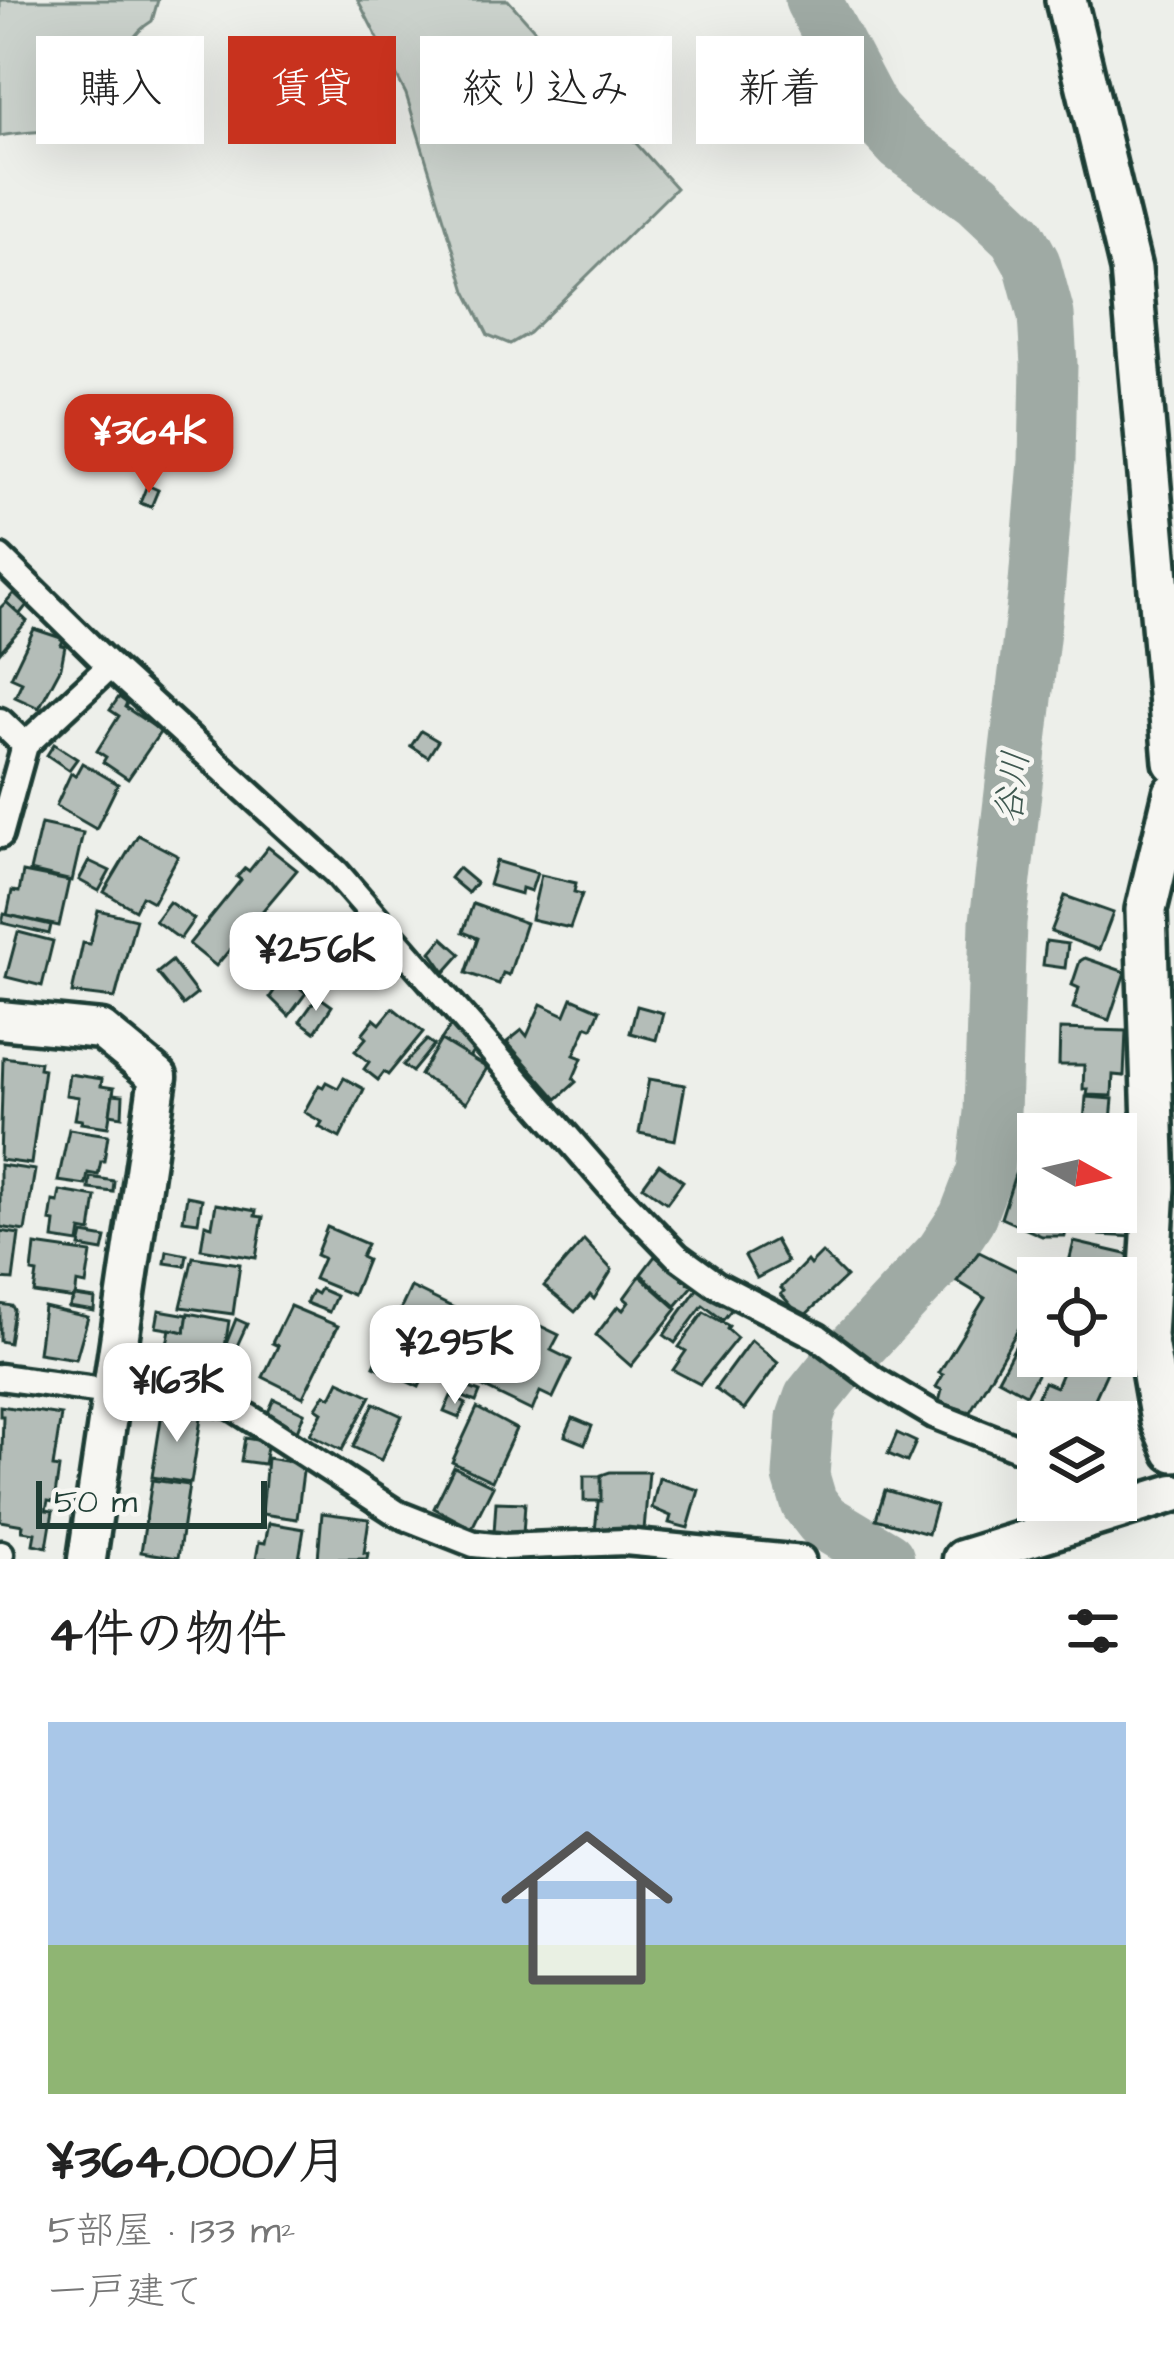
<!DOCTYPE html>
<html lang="ja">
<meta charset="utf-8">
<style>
:root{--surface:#fff;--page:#f6f6f6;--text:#222;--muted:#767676;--line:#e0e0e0;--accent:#c8321e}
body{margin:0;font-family:"Architects Daughter","Klee One",sans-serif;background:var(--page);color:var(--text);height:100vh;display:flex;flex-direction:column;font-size:45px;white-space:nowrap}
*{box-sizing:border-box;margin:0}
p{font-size:39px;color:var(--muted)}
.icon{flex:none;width:66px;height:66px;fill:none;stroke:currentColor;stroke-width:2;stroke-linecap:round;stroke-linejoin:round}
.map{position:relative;height:1559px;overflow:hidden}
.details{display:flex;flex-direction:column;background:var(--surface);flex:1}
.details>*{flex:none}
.top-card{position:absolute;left:36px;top:36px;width:1104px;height:108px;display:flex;gap:24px}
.needle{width:78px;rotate:98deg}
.controls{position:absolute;left:1017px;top:1113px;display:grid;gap:24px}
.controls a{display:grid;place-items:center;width:120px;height:120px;border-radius:0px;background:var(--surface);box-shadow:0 12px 48px #0002;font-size:60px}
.scale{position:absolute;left:36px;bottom:30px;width:231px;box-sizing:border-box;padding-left:12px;border:6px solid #1f3d34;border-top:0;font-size:33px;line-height:42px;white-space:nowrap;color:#1f3d34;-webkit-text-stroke:9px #f6f6f2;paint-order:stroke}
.price{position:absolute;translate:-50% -102px;padding:0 27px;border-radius:24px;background:#fff;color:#222;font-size:39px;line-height:78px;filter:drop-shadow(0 3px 6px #0008)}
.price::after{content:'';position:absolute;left:50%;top:72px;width:36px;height:27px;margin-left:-18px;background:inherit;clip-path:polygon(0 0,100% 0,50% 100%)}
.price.active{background:var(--accent);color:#fff}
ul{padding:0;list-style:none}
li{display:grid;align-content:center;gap:24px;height:636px;padding:0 48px}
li+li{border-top:3px solid var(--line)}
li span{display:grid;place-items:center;height:372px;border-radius:0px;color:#555}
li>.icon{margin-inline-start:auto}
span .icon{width:216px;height:216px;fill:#fffc;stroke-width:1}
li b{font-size:51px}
h2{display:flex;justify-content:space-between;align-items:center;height:144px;padding:0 48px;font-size:51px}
.tag{padding:0 42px;border-radius:0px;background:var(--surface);box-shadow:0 12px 48px #0002;font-size:42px;line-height:108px}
.tag.active{background:var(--accent);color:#fff}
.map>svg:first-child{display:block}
</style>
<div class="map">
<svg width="1174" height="1559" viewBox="0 0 1174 1559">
<rect width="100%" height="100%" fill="#edefea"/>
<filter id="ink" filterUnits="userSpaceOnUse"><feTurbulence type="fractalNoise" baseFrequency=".00833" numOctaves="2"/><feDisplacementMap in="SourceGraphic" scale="24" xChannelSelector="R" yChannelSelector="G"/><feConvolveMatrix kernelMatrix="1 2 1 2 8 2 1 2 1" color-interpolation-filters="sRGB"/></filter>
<g filter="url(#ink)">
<!-- green -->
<g fill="#cbd2cc" stroke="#758880" stroke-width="3">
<path d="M 0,0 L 158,0 L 152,21 C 109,47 127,102 76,124 C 53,133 24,131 0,136 Z"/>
<path d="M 358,0 L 508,0 L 676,188 L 529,333 L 510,344 L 488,335 L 466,291 L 406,94 Z"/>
</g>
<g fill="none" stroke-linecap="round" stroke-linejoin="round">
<!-- river -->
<path stroke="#9faaa4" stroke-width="57" d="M 813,0 L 872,112 L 902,144 L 977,198 L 1017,236 L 1032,263 L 1046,315 L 1049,365 L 1047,461 L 1036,595 L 998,922 L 992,1113 L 985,1171 L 967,1218 L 944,1253 L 833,1372 L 812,1398 L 805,1418 L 801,1476 L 809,1503 L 823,1521 L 886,1559"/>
</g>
<!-- building -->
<g fill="#b4bdb8" stroke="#1f3d34" stroke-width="3">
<path d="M 147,485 L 158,490 L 151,507 L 140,503 Z"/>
<path d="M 14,593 L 27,605 L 19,615 L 6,602 Z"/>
<path d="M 6,602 L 27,621 L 0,652 L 0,608 Z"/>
<path d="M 34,629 L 64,639 L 61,645 L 65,646 L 61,667 L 39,708 L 15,697 L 22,682 L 11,677 Z"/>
<path d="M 119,697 L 127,703 L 125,707 L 161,731 L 128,779 L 103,762 L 106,757 L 97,751 L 119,716 L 110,710 Z"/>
<path d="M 421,731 L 438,741 L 428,757 L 411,746 Z"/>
<path d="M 54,744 L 77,759 L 69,770 L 47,755 Z"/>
<path d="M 82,763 L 118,784 L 96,829 L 56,806 L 71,773 L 75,776 Z"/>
<path d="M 41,824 L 83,833 L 72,881 L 30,871 Z"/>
<path d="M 138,835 L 178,856 L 153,902 L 142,896 L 135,910 L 104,892 Z"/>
<path d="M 268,847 L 297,870 L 216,966 L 189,944 L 241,880 L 237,877 L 245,868 L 249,871 Z"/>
<path d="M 89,861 L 110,871 L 99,891 L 79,880 Z"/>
<path d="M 496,861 L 537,873 L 531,891 L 522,888 L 521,894 L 489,885 Z"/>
<path d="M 458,868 L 476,883 L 468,893 L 450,878 Z"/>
<path d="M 23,872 L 69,881 L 59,926 L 7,915 L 12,891 L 19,892 Z"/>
<path d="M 541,875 L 576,883 L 574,892 L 582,894 L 570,928 L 531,919 Z"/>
<path d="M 1065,896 L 1113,913 L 1099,950 L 1051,932 Z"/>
<path d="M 169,902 L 194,919 L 180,939 L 155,921 Z"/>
<path d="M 473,904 L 526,923 L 509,975 L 503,973 L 499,984 L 466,973 L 478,938 L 463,932 Z"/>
<path d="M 98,910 L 136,919 L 115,998 L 72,993 L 83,943 L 90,944 Z"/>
<path d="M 4,914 L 51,925 L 49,934 L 2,923 Z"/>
<path d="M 18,932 L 53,941 L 42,986 L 6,977 Z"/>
<path d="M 443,938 L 461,954 L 445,972 L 431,952 Z"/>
<path d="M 1046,941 L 1068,944 L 1065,968 L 1043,965 Z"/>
<path d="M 1085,958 L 1125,972 L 1109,1020 L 1073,1008 L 1079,988 L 1072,985 L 1080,961 Z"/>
<path d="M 172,961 L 197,994 L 183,1005 L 157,973 Z"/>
<path d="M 285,975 L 306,993 L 289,1016 L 270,997 Z"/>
<path d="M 318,996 L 332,1006 L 315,1032 L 300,1021 Z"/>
<path d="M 572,998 L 600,1010 L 592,1028 L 587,1026 L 574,1055 L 582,1058 L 573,1079 L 576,1082 L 557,1099 L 507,1042 L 522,1030 L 527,1036 L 541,1004 L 565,1015 Z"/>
<path d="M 637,1006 L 663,1013 L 656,1040 L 630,1033 Z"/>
<path d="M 393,1008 L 423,1032 L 388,1075 L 384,1072 L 378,1080 L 364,1069 L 369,1062 L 355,1051 L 366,1038 L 362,1034 L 374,1019 L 380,1024 Z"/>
<path d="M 451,1025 L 475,1049 L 469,1058 L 441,1040 Z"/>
<path d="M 1060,1029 L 1126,1031 L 1124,1076 L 1113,1075 L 1112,1096 L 1087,1095 L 1088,1089 L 1083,1089 L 1084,1065 L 1059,1065 Z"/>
<path d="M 427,1040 L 434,1045 L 412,1072 L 403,1065 Z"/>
<path d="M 441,1040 L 487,1068 L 466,1103 L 420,1075 Z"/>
<path d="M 3,1057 L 40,1062 L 39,1068 L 44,1069 L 31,1164 L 0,1160 Z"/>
<path d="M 69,1074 L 102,1079 L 101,1086 L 114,1088 L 108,1127 L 81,1123 L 82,1120 L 75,1119 L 79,1097 L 66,1095 Z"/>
<path d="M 344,1078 L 364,1089 L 340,1138 L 319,1127 L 322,1122 L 304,1112 L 319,1085 L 323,1087 L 326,1082 L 338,1088 Z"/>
<path d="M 649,1079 L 685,1085 L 675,1140 L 639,1133 Z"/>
<path d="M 113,1094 L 123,1095 L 122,1116 L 110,1114 Z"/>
<path d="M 1086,1097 L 1113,1099 L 1111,1121 L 1129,1122 L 1128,1144 L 1116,1143 L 1116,1134 L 1083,1134 Z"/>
<path d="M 1031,1119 L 1073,1130 L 1072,1134 L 1038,1134 L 1038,1155 L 1023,1150 Z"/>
<path d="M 69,1129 L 108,1135 L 104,1161 L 101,1161 L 98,1175 L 88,1173 L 86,1185 L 58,1181 Z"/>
<path d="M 1034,1156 L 1038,1157 L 1038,1212 L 1075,1212 L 1074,1227 L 1067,1224 L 1065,1236 L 1042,1236 L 1001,1218 L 1020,1159 Z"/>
<path d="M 659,1164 L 683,1181 L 667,1203 L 643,1186 Z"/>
<path d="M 0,1165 L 35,1170 L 25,1231 L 0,1227 Z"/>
<path d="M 1116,1171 L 1133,1171 L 1133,1237 L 1100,1235 L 1100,1220 L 1090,1221 L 1090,1212 L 1116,1212 Z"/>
<path d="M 90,1177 L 114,1181 L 113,1192 L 89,1189 Z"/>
<path d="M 60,1191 L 96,1197 L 91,1232 L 81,1230 L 79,1243 L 53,1239 L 55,1222 L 50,1221 L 53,1201 L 58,1202 Z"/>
<path d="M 187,1196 L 202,1199 L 198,1222 L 183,1220 Z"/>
<path d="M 216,1204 L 256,1211 L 255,1216 L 263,1217 L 256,1258 L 201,1249 L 205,1224 L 212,1226 Z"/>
<path d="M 327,1227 L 367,1244 L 361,1257 L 367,1260 L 353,1295 L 314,1279 L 323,1258 L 316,1255 Z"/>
<path d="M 0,1231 L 19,1234 L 13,1280 L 0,1279 Z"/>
<path d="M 83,1234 L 106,1238 L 103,1251 L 80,1247 Z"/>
<path d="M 584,1240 L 612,1270 L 594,1299 L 590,1295 L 575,1312 L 544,1286 Z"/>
<path d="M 775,1240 L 787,1262 L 757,1278 L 745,1256 Z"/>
<path d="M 1074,1242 L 1130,1255 L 1129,1272 L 1120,1301 L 1130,1303 L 1123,1336 L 1116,1334 L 1116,1278 L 1093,1278 L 1094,1272 L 1068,1266 Z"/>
<path d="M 35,1245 L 91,1253 L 86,1285 L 77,1283 L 75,1299 L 34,1293 L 37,1273 L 32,1272 Z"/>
<path d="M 167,1251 L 187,1255 L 185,1266 L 165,1263 Z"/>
<path d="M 979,1252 L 1038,1281 L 1038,1304 L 1030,1318 L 1026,1316 L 970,1412 L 939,1402 L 942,1390 L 936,1387 L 943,1375 L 939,1373 L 985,1298 L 957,1281 Z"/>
<path d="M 822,1253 L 846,1277 L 802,1318 L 781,1294 L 784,1291 L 781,1288 L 807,1261 L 810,1265 Z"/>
<path d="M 655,1256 L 693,1286 L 676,1306 L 641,1274 Z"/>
<path d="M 193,1257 L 240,1264 L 233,1314 L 181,1307 Z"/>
<path d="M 640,1276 L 677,1309 L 631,1366 L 596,1335 L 618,1306 L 623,1310 L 629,1302 L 624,1298 Z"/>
<path d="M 700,1285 L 732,1309 L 723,1320 L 703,1305 L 675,1343 L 664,1335 Z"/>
<path d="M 411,1287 L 456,1309 L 419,1387 L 374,1366 Z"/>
<path d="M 320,1289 L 336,1296 L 329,1312 L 306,1303 L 312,1291 L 317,1294 Z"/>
<path d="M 75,1296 L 95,1299 L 94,1311 L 69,1307 Z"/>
<path d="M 0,1304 L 12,1306 L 14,1310 L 9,1343 L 0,1341 Z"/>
<path d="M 290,1306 L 338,1326 L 303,1397 L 263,1377 L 278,1346 L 272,1343 Z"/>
<path d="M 44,1307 L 88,1317 L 76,1359 L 38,1353 Z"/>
<path d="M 159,1310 L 188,1315 L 185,1332 L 156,1327 Z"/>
<path d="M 704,1312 L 729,1326 L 727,1329 L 737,1338 L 700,1384 L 673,1370 L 686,1351 L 679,1347 Z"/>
<path d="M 188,1313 L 229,1321 L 225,1347 L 220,1346 L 217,1364 L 211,1363 L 207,1384 L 161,1376 L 170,1329 L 185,1332 Z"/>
<path d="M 524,1318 L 559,1335 L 551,1350 L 571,1360 L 553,1398 L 540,1392 L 532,1411 L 481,1386 L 495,1360 L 502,1363 Z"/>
<path d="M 236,1319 L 247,1324 L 236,1348 L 226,1344 Z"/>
<path d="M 1027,1324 L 1038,1328 L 1038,1356 L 1062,1356 L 1056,1369 L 1043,1364 L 1026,1394 L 998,1379 Z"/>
<path d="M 751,1340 L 778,1363 L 744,1410 L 715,1389 Z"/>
<path d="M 1069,1356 L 1108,1370 L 1087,1416 L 1092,1418 L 1090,1422 L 1038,1422 L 1038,1427 L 1027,1422 L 1044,1382 L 1056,1387 Z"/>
<path d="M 339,1381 L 371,1396 L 342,1450 L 310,1434 L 322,1412 L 316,1408 L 325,1394 L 331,1397 Z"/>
<path d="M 459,1384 L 480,1392 L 476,1402 L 455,1394 Z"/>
<path d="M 451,1396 L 466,1404 L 459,1418 L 444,1412 Z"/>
<path d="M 274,1399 L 304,1413 L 297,1431 L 266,1417 Z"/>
<path d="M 374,1403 L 402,1416 L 381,1460 L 353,1447 Z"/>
<path d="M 0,1406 L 61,1415 L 53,1467 L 59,1468 L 54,1502 L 48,1501 L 46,1510 L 53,1511 L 47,1547 L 33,1544 L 35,1533 L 22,1531 L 23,1525 L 0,1521 L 3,1416 L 0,1416 Z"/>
<path d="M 163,1406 L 202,1412 L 191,1483 L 152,1477 Z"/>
<path d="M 477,1408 L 516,1429 L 492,1481 L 452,1462 Z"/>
<path d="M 573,1418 L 592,1426 L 585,1444 L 565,1436 Z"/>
<path d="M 897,1433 L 916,1442 L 907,1462 L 888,1454 Z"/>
<path d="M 245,1438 L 268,1442 L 264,1464 L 241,1461 Z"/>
<path d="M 267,1458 L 304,1464 L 297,1519 L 262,1514 Z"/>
<path d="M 454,1467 L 493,1486 L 472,1528 L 434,1508 Z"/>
<path d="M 610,1472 L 649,1472 L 644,1530 L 595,1531 L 601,1475 Z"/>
<rect x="584" y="1476" width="17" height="25"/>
<path d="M 659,1478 L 699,1490 L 688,1528 L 669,1523 L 671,1516 L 652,1508 Z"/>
<path d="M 152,1480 L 189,1485 L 178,1558 L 141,1552 Z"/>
<path d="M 885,1490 L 936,1505 L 928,1534 L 876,1519 Z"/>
<path d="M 496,1502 L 525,1503 L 523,1535 L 494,1533 Z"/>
<path d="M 322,1513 L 369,1519 L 364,1553 L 368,1553 L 367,1559 L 318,1559 Z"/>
<path d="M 269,1523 L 304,1529 L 299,1559 L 256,1559 L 259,1542 L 265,1543 Z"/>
</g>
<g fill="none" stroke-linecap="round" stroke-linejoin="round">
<!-- street casing -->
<g stroke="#1f3d34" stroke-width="33">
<g id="street">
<path d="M 0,558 L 110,666 L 336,872 L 616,1193 L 677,1256 L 717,1285 L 818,1337 L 875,1380 L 934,1415 L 1038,1456"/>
<path d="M 0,721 L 25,745"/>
<path d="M 0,835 L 25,745 L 110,666"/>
<path d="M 0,1377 L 110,1392"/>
<path d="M 111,1384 L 230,1405 L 398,1514 L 474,1544 L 504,1547 L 625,1542 L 802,1559"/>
<path d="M 0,1554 L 1,1554"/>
</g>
</g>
<!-- secondary casing -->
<g stroke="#1f3d34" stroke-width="45">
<g id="secondary">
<path d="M 0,1020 L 101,1030 L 158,1077 L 87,1559"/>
<path d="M 962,1559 L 1174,1493"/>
</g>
</g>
<!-- primary casing -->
<g stroke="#1f3d34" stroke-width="48">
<g id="primary">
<path d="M 1066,0 L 1131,269 L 1174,762"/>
<path d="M 1174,793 L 1146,910 L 1155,1187 L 1146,1336 L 1161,1421 L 1174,1451"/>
</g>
</g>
<!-- street -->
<use href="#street" stroke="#f6f6f2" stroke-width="24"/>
<!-- secondary -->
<use href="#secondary" stroke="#f6f6f2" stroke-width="36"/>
<!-- primary -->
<use href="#primary" stroke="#f6f6f2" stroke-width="39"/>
</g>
</g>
<g text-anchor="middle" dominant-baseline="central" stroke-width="9" stroke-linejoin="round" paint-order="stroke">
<!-- water labels -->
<g font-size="36" font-style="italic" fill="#3f5850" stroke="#f6f6f2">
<text transform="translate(1013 787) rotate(-83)">谷川</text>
</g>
</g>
</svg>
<div class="controls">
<a><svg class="needle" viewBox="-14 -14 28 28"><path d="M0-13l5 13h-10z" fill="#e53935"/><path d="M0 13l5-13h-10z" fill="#767676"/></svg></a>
<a><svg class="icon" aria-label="locate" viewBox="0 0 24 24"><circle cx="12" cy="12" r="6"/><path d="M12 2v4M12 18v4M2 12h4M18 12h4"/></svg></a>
<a><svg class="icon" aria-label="layers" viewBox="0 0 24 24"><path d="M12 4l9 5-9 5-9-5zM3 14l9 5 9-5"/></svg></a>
</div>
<div class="scale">50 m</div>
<b class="price active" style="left:149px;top:496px">¥364K</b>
<b class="price" style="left:316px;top:1014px">¥256K</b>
<b class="price" style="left:455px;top:1407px">¥295K</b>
<b class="price" style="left:177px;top:1445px">¥163K</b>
<div class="top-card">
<a class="tag">購入</a>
<a class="tag active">賃貸</a>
<a class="tag">絞り込み</a>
<a class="tag">新着</a>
</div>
</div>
<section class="details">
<h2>4件の物件<svg class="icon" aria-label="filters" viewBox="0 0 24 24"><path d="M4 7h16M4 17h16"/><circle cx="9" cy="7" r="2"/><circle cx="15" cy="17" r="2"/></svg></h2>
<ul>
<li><span style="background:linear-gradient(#a9c7e8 60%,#8fb573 0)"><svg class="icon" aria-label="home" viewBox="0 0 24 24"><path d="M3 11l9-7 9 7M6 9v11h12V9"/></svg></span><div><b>¥364,000/月</b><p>5部屋 · 133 m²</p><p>一戸建て</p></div></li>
</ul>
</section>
